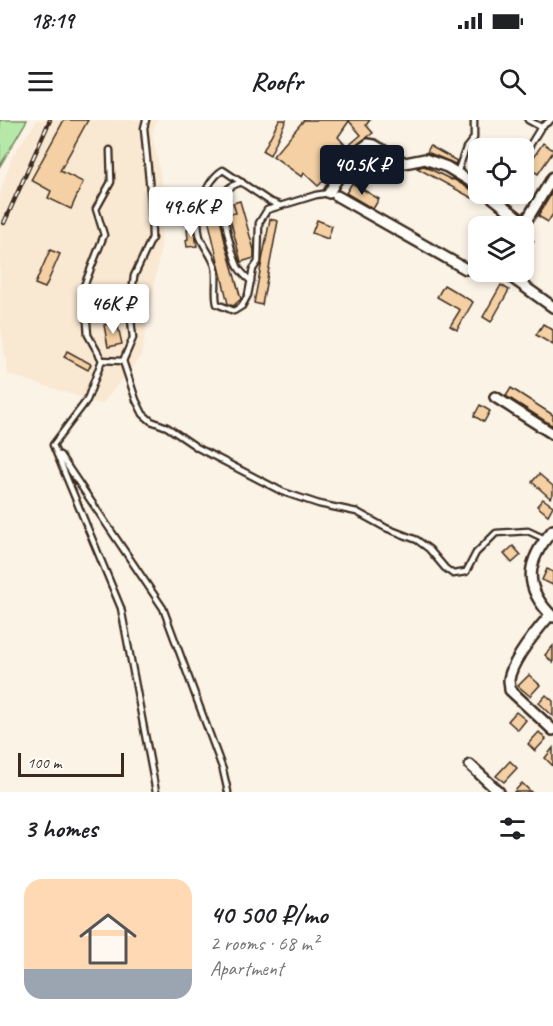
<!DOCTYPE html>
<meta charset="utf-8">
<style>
:root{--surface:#fff;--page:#f2f2f2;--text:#202124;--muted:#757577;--line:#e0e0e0;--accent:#111827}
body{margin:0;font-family:Caveat,sans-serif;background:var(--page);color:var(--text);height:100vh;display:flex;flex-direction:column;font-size:22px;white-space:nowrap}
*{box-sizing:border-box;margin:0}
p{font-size:20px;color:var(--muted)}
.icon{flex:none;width:33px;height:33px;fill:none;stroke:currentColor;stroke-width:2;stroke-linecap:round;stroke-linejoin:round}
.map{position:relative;height:672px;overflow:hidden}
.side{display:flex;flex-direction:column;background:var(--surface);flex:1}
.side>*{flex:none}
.buttons{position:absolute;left:468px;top:18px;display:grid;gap:12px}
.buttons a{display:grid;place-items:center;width:66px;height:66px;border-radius:12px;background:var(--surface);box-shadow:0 3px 9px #0003;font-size:30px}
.scale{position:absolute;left:18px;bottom:15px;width:106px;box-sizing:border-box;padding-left:6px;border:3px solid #3b2a1e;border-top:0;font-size:16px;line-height:21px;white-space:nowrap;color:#3b2a1e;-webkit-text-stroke:4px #fdfcf7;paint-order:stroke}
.price{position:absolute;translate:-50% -51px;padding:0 14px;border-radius:6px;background:#fff;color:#222;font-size:20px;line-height:39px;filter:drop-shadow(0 2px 3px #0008)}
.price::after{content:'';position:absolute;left:50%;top:36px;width:18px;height:14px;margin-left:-9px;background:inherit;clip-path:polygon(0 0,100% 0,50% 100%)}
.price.on{background:var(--accent);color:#fff}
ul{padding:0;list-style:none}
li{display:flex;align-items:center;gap:18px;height:150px;padding:0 24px}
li+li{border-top:2px solid var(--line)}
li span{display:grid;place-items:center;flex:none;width:168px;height:120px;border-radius:18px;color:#555}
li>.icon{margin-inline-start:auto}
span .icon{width:72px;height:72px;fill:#fffc;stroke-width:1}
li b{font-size:26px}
h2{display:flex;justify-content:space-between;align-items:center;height:72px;padding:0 24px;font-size:26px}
.status{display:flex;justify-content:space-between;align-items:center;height:42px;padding:0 30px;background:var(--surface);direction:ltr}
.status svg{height:16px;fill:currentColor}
header{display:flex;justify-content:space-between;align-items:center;height:78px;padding:0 24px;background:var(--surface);font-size:27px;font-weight:800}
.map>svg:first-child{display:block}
</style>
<div class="status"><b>18:19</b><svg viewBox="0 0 49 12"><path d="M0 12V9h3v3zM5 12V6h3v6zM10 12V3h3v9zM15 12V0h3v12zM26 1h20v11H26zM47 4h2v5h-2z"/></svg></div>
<header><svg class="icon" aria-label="menu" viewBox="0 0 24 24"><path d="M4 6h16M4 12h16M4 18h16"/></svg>Roofr<svg class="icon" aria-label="search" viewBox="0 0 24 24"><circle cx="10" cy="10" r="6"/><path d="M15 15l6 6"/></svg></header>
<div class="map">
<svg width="553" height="672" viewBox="0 0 553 672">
<rect width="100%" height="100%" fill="#fbf3e6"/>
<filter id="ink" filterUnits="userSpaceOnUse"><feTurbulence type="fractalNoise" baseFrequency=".0167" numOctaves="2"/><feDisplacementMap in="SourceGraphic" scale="12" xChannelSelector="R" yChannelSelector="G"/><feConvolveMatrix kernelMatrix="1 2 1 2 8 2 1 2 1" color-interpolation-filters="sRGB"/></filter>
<g filter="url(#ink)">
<!-- built -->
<path fill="#f9e8d2" d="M 37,0 L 157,0 L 152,13 L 164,74 L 161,127 L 141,236 L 102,284 L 8,254 L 0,201 L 0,73 L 12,37 Z"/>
<!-- green -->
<path fill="#b6e9a9" stroke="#788a64" stroke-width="1.5" d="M 0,0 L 27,0 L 0,46 Z"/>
<!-- building -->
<g fill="#f4d0a4" stroke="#3b2a1e" stroke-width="1.5" fill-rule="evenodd">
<path d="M 64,0 L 88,0 L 60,51 L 83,62 L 71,89 L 48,78 L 51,71 L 31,60 Z"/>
<path d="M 279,0 L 286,0 L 270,35 L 263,31 Z"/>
<path d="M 304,0 L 370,0 L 366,5 L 373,13 L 351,29 L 335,50 L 318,66 L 304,53 L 302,57 L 273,36 ZM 349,1 L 361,15 L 347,27 L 338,17 Z"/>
<path d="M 543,23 L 553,30 L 553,32 L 538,54 L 527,47 Z"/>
<path d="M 430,26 L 457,41 L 455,44 L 427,32 Z"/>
<path d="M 369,31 L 388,42 L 382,53 L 360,41 Z"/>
<path d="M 424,46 L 452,60 L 453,59 L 475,72 L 472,78 L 417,48 Z"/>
<path d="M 352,63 L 379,79 L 373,89 L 346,73 Z"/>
<path d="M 553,71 L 553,94 L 548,102 L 538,96 Z"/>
<path d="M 240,81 L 254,130 L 254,138 L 241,142 L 229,94 L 236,93 L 233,83 Z"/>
<path d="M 218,87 L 225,122 L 241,179 L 233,186 L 228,184 L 206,90 Z"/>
<path d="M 270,99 L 278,101 L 262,185 L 254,183 Z"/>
<path d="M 317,100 L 332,106 L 328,119 L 312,113 Z"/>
<path d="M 194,108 L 197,126 L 187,127 L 186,120 L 188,119 L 187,109 Z"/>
<path d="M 525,116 L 534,121 L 524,138 L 524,119 Z"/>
<path d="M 50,130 L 60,134 L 45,168 L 35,164 Z"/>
<path d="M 444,165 L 473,182 L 457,210 L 450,206 L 460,190 L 437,177 Z"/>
<path d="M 501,165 L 509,170 L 491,202 L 483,197 Z"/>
<path d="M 117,202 L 122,224 L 108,227 L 104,205 Z"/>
<path d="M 543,204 L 553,210 L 553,225 L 536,215 Z"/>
<path d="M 67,231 L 91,244 L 88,250 L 64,237 Z"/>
<path d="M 511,268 L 553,295 L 553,306 L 506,276 Z"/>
<path d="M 480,285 L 490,291 L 484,302 L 474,296 Z"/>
<path d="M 539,354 L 553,366 L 553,374 L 550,378 L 532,362 Z"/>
<path d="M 543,379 L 553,386 L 548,395 L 537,386 Z"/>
<path d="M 513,426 L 521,435 L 512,443 L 504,434 Z"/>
<path d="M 547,449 L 553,452 L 553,465 L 542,460 Z"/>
<path d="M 553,526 L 553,543 L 545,535 Z"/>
<path d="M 529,555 L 540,565 L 530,576 L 518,566 Z"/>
<path d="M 546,575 L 553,581 L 553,596 L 539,583 Z"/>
<path d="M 516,592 L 526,600 L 518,610 L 508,601 Z"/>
<path d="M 539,612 L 546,619 L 535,631 L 528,624 Z"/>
<path d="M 553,628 L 553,646 L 545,638 Z"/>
<path d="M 510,641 L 517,648 L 504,662 L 496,656 Z"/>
<path d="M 522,663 L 531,672 L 514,672 Z"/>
</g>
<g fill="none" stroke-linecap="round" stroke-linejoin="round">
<!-- lane casing -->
<g stroke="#3b2a1e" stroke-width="9">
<g id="lane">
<path d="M 528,0 L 541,7"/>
<path d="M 110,30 L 111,62 L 96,89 L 104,115 L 84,166 L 88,215 L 102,240 L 123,241 L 133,218 L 130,190 L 134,156 L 152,118 L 151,81 L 144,8 L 146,0"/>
<path d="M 524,35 L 541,7 L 551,0"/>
<path d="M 457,53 L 466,28 L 474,18 L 474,0"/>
<path d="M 242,62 C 236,64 229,66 226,72 C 218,85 232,133 238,147 C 241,152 246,157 251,161"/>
<path d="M 279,85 L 269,81 L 223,50 C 205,61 194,96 200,117 C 204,127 212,136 215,146 C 218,158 214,171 217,184 L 234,191 L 242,186 L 248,175 L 253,149 L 258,142 L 259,103 L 267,90 L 316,75 L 329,73"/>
<path d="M 102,240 L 87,280 L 53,325 L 121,488 L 156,672"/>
<path d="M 123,241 L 136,280 L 143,294 L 151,301 L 167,307 L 198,328 L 283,372 L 319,384 L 357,392 L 386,408 L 417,420 L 429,429 L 445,448 L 453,454 L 466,452 L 476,433 L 496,413 L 528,411 L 545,419"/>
<path d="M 60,335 L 163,488 L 223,650 L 228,672"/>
</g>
</g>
<!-- street casing -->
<g stroke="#3b2a1e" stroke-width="14">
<g id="street">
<path d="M 329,73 C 339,55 350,36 368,24 L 374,25 L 405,43 L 425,39 L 447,47 L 478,66"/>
<path d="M 488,74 L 525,103"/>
<path d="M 337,76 L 466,149 L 478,148"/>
<path d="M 523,106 L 553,57"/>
<path d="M 504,152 L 553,187"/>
<path d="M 495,277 L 553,314"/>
<path d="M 553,410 C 526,441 522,467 553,497"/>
<path d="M 550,495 C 538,509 511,542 509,560 C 509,563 510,567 510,570 L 553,610"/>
<path d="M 470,645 L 499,672"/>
</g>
</g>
<!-- lane -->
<use href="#lane" stroke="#fdfcf7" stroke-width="4.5"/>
<!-- street -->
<use href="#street" stroke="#fdfcf7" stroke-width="9"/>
<!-- rail casing -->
<g stroke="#3b2a1e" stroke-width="4.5">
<path id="rail" d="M 4,103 L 50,0"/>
</g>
<!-- rail -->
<use href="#rail" stroke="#fdfcf7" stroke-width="2" stroke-dasharray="7" stroke-linecap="butt"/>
</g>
</g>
</svg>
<div class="buttons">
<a><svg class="icon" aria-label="locate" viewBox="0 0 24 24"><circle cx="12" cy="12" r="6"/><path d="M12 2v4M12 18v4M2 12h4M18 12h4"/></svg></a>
<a><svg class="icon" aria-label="layers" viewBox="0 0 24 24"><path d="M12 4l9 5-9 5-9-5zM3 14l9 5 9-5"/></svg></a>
</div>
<div class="scale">100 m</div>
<b class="price on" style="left:362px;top:76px">40.5K ₽</b>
<b class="price" style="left:191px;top:118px">49.6K ₽</b>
<b class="price" style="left:113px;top:215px">46K ₽</b>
</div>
<section class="side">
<h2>3 homes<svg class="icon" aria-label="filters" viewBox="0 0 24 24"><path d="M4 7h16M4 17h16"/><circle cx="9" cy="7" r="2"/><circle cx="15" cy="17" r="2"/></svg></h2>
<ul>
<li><span style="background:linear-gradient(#ffd9b3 75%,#9aa5b1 0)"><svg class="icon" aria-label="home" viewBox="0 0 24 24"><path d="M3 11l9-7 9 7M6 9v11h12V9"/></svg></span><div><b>40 500 ₽/mo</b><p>2 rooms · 68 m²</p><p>Apartment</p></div></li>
</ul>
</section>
